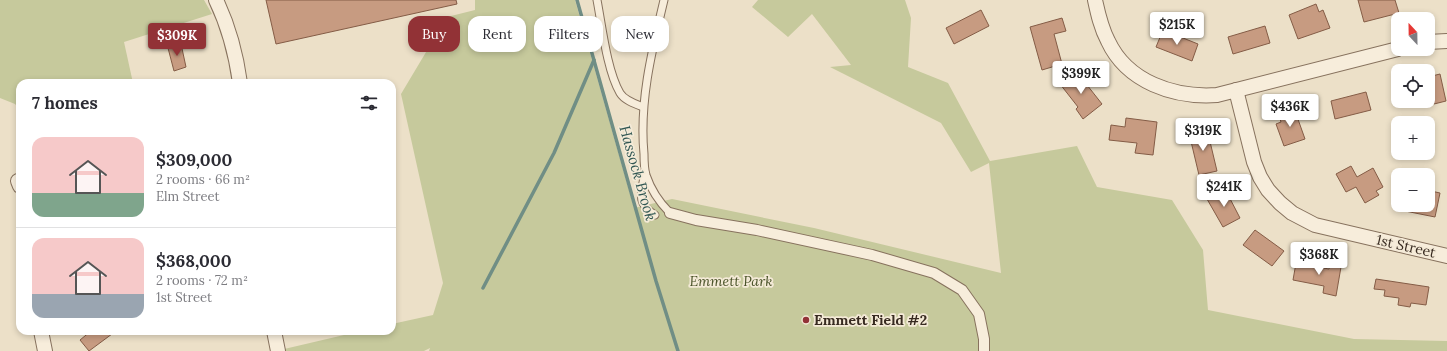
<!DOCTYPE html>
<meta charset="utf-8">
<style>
:root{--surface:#fff;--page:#f2f2f3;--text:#2b2b33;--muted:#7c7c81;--line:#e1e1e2;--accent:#923236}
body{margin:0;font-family:Lora,serif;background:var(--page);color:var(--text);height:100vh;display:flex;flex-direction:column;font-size:15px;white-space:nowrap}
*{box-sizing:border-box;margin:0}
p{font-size:13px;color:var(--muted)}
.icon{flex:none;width:22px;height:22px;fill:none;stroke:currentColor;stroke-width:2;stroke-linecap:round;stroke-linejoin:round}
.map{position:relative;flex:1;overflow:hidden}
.details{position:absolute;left:16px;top:79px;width:380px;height:256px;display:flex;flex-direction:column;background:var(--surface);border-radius:12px;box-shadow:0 2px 6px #0003}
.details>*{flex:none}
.banner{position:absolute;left:408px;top:16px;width:380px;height:36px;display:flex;gap:8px}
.needle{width:26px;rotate:338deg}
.tools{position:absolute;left:1391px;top:12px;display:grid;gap:8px}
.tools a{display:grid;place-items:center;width:44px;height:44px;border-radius:8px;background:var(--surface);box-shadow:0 2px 6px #0003;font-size:20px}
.price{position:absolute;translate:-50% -34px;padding:0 9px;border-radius:4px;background:#fff;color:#222;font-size:13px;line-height:26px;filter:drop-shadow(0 1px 2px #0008)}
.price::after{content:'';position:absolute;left:50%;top:24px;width:12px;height:9px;margin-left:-6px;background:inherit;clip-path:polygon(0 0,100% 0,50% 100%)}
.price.active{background:var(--accent);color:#fff}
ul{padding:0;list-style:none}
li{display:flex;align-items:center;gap:12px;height:100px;padding:0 16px}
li+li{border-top:1px solid var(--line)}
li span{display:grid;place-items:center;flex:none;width:112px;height:80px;border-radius:12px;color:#555}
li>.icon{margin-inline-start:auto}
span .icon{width:48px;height:48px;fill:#fffc;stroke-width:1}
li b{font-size:17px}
h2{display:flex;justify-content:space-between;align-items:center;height:48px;padding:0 16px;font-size:17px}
.chip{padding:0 14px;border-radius:12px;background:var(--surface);box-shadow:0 2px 6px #0003;font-size:14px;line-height:36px}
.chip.active{background:var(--accent);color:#fff}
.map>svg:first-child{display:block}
</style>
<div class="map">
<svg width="1447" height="351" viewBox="0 0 1447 351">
<rect width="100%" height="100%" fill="#ece0c8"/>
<!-- green -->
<g fill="#c6c99c">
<path d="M 0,0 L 204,0 L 212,14 L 124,42 L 133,83 L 20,83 L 20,110 L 15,104 L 0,98 Z"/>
<path d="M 475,0 L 575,0 L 634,208 L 672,199 L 814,228 L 1001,273 L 989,163 L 971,172 L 941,123 L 830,67 L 851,65 L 812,14 L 788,37 L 752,7 L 758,0 L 905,0 L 911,18 L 908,67 L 948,83 L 990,161 L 1077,146 L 1097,187 L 1172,200 L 1203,250 L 1208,310 L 1354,339 L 1447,341 L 1447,351 L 429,351 L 430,348 L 424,351 L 280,351 L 280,350 L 361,331 L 392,331 L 392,324 L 433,315 L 443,283 L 401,94 L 447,17 L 475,10 Z"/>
</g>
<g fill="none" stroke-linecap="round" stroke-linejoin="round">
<!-- stream -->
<g stroke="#708e85" stroke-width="3.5">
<path d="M 577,0 L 656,281 L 678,351"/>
<path d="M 483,288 L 554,153 L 594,60"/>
</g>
</g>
<!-- building -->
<g fill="#c79b81" stroke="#845c46">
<path d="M 266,0 L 456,0 L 457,4 L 276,44 Z"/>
<path d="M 1358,0 L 1395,0 L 1399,13 L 1364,22 Z"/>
<path d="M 1316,4 L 1319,12 L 1323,10 L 1330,28 L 1298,39 L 1289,15 Z"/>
<path d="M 981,10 L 989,26 L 954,44 L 946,28 Z"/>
<path d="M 1062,18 L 1066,31 L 1054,34 L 1062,64 L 1042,70 L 1030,27 Z"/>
<path d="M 1265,26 L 1270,43 L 1233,54 L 1228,37 Z"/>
<path d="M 1163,30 L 1198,44 L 1192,61 L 1156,47 Z"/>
<path d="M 181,44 L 186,67 L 174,71 L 168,48 Z"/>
<path d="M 1076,71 L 1102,104 L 1083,119 L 1076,109 L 1078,107 L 1060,84 Z"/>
<path d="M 1440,74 L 1446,101 L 1434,104 L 1433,97 L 1428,98 L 1428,77 Z"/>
<path d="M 1366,92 L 1371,110 L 1335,119 L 1331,101 Z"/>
<path d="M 1294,108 L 1305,139 L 1284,146 L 1276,124 L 1281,122 L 1278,113 Z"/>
<path d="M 1126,118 L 1157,122 L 1153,155 L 1135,153 L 1137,143 L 1109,140 L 1111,125 L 1125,127 Z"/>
<path d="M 1207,129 L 1217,171 L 1199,175 L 1189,133 Z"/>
<path d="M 1351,166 L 1357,177 L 1373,168 L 1383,187 L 1376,191 L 1379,195 L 1365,203 L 1356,187 L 1346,192 L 1336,174 Z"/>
<path d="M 1225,189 L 1240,218 L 1223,227 L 1207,199 Z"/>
<path d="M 1431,191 L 1440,193 L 1435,217 L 1395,209 L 1396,205 L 1428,205 L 1428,196 L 1430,196 Z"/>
<path d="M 1255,230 L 1284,251 L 1272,266 L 1243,245 Z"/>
<path d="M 1304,259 L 1313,261 L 1312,266 L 1329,269 L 1330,264 L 1341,267 L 1336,296 L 1323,293 L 1324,286 L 1293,280 L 1296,263 L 1303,264 Z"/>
<path d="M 1376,279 L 1429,287 L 1426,305 L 1411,303 L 1410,307 L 1398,305 L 1399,298 L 1384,296 L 1385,290 L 1374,289 Z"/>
<path d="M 91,331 L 116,331 L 89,351 L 80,340 Z"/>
</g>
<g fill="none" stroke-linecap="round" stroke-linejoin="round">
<!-- service casing -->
<g stroke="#87725e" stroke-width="9">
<g id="service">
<path d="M 597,0 C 602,26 607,71 620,93 C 624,100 635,104 643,107"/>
<path d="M 664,0 C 652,50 639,102 644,154 C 644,160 644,168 646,175 C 651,190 659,202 670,213"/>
<path d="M 645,173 C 641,193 636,203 655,215"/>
</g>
</g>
<!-- pedestrian casing -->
<g stroke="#87725e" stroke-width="12">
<path id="pedestrian" d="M 670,213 L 696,220 L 757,230 L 872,255 L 934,273 L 962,290 L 979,314 L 984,339 L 984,351"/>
</g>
<!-- minor casing -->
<g stroke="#87725e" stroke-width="16">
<g id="minor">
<path d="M 216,0 C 229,27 236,54 240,83"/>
<path d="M 1095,0 C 1098,14 1101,28 1108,41 C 1127,82 1174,98 1217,95 L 1398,49"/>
<path d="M 1428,42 L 1447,41"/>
<path d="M 1236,90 L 1254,162 L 1260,177 L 1268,190 L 1280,203 L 1292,213 L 1315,225 L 1447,256"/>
<path d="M 18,181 L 20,186"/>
<path d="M 41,331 L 45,351"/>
<path d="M 274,331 L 278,351"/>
</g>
</g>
<!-- service -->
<use href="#service" stroke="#f7eddb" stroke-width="7"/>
<!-- pedestrian -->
<use href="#pedestrian" stroke="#f7eddb" stroke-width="10"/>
<!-- minor -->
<use href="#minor" stroke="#f7eddb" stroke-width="14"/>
</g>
<!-- markers -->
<circle fill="#923236" stroke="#f4ead7" stroke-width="1.5" cx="806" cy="320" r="4"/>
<g text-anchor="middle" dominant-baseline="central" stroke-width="3.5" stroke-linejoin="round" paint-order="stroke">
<!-- street labels -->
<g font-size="14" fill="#382b21" stroke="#f4ead7">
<text transform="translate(1406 246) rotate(13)">1st Street</text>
</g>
<!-- park labels -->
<g font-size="14" font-style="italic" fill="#4a5329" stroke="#f4ead7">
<text x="731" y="281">Emmett Park</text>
</g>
<!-- poi labels -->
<g font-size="14" font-weight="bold" fill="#382b21" stroke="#f4ead7" text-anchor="start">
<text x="814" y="320">Emmett Field #2</text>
</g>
<!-- water labels -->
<g font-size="15" font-style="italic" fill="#315753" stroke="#f4ead7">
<text transform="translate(638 173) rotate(74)">Hassock Brook</text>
</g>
</g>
</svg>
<div class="tools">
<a><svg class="needle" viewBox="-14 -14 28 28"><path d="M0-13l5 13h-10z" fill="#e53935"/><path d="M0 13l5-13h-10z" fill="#7c7c81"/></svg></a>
<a><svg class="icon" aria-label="locate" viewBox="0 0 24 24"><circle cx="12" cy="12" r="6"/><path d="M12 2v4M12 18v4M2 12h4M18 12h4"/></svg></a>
<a>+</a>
<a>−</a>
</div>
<b class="price" style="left:1177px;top:46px">$215K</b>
<b class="price active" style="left:177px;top:57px">$309K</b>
<b class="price" style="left:1081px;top:95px">$399K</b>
<b class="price" style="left:1290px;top:128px">$436K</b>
<b class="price" style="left:1203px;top:152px">$319K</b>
<b class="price" style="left:1224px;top:208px">$241K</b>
<b class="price" style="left:1319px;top:276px">$368K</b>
<div class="banner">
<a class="chip active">Buy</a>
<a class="chip">Rent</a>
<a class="chip">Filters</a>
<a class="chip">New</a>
</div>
<section class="details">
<h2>7 homes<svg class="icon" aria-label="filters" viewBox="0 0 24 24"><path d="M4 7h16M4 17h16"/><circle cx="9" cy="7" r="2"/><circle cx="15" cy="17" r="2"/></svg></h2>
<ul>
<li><span style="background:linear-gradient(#f6c9c9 70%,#7fa58c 0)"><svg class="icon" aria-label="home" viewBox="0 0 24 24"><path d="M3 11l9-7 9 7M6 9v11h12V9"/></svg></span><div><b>$309,000</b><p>2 rooms · 66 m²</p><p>Elm Street</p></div></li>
<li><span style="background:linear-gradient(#f6c9c9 70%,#9aa5b1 0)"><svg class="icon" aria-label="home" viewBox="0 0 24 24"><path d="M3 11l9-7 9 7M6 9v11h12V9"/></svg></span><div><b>$368,000</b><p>2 rooms · 72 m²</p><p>1st Street</p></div></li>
</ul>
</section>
</div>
